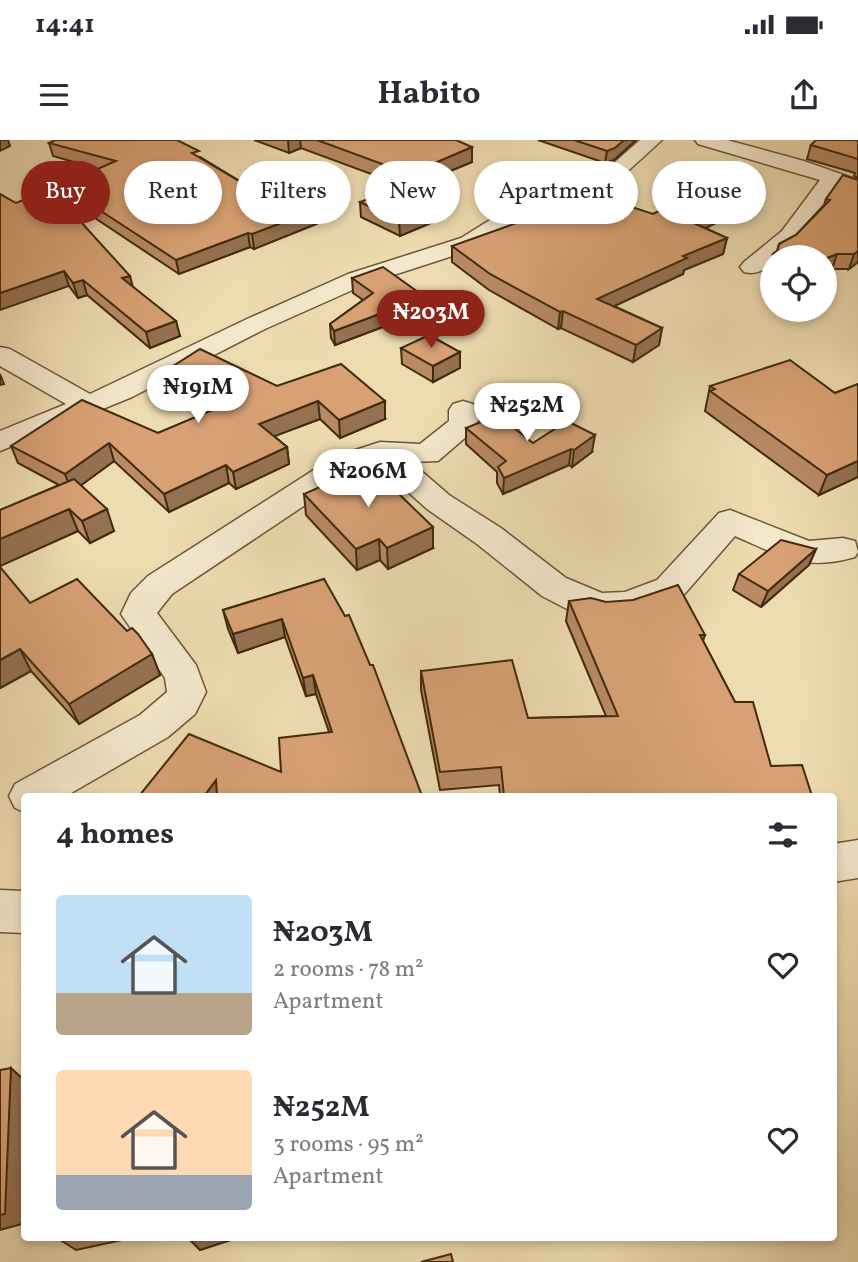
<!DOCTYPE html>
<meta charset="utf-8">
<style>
:root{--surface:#fff;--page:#f7f7f7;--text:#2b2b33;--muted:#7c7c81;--accent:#8f2418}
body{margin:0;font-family:Vollkorn,serif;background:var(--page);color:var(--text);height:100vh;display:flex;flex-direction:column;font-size:26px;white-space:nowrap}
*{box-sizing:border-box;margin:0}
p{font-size:23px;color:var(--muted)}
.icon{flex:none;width:38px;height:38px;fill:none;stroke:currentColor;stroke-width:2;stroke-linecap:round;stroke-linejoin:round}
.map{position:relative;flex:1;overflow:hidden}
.panel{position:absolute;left:21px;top:653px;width:816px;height:448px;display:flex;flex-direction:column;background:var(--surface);border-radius:7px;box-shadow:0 4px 10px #0003}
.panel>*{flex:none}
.hud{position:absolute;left:21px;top:21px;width:817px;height:63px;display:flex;gap:14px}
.controls{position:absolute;left:760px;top:105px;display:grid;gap:14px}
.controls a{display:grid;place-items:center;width:77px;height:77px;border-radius:50%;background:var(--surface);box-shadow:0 4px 10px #0003;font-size:35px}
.price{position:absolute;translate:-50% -60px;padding:0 16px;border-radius:24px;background:#fff;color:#222;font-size:23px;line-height:46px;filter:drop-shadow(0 2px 4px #0008)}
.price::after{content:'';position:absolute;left:50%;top:42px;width:21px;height:16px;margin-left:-10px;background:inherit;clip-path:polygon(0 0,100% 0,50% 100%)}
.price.selected{background:var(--accent);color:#fff}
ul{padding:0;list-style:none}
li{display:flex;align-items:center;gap:21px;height:175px;padding:0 35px}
li span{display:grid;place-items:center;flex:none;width:196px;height:140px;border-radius:7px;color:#555}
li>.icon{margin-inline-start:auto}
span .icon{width:84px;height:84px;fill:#fffc;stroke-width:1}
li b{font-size:30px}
h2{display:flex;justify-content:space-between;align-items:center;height:84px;padding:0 35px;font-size:30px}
.chip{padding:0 24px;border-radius:32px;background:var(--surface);box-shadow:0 4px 10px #0003;font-size:24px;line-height:63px}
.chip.selected{background:var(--accent);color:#fff}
.status{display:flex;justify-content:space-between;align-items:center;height:49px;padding:0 35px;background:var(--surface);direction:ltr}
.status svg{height:19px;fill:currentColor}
header{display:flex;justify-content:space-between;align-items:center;height:91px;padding:0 35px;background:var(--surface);font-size:32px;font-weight:700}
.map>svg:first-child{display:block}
</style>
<div class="status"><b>14:41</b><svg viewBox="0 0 49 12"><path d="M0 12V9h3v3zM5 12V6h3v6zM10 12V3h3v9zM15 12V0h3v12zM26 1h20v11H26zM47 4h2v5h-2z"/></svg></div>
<header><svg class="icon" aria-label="menu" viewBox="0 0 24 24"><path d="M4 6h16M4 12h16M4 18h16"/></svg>Habito<svg class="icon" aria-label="share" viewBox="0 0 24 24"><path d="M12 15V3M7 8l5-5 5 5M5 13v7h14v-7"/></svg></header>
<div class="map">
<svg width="858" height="1122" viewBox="0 0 858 1122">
<rect width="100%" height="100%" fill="#eedcb1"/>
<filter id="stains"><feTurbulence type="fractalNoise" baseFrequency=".00286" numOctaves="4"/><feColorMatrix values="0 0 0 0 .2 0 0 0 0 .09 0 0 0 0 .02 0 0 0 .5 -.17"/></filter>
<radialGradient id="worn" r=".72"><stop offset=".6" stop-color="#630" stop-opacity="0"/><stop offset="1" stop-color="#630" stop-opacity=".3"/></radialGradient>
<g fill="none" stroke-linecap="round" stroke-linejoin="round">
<!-- minor casing -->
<g stroke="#6c5737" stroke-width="3">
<g id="minor">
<path d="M 640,0 L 662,0 L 629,30 L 556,59 L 477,108 L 366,144 L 265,189 L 132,257 L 0,311 L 0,291 L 66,264 L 0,226 L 0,207 L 10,209 L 90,254 L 247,179 L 348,134 L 461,98 L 540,49 L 615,22 Z"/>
<path d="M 695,0 L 727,0 L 804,21 L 858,40 L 858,53 L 837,46 C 824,64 794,117 772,117 L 772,123 C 762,131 756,135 744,132 L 740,127 L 744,122 L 782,91 L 820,40 L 698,4 Z"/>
<path d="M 463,261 L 473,264 C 479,272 480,282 474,290 L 438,321 L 411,322 L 449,355 L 501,388 L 566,438 L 602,453 L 625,452 L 657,440 L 719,373 L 730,370 L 809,401 L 843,398 L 855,401 L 858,412 L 855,417 C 802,432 782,416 735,396 L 681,458 L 628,477 L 602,479 L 567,469 L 542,456 L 477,404 L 427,369 L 376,323 L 356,331 L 172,454 L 157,473 L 196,525 L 206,552 L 195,574 L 168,597 L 66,656 L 24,656 L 24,672 L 15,668 L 9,656 L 15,644 L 140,575 L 167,552 L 165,538 L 121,474 L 131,453 L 148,436 L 334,317 L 380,302 L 420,304 L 449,281 L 449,270 L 453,264 Z"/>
<path d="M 858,700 L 858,738 L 833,742 L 833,704 Z"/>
<path d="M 0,750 L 24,751 L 24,793 L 0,792 Z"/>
</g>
</g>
<!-- minor -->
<use href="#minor" fill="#f4e8cc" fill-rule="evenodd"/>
</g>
<!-- wall -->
<g fill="#b98a64" stroke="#412b0e" stroke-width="2">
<path d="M 254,0 L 456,0 L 472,22 L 409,48 L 301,8 L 289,13 Z"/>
<path d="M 538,0 L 636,0 L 614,20 L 605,23 Z"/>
<path d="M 858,0 L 858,38 L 854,36 L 855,33 L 807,19 L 811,5 Z"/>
<path d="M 49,3 L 200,17 L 271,60 L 316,84 L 254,109 L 250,107 L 179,134 L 65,58 L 61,45 L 98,29 L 53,16 Z"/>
<path d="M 858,40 L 858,122 L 849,129 L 832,129 L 824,117 L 772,117 L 773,114 L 777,111 L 779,104 L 796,95 L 824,65 L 826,59 Z"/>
<path d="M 0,54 L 133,147 L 180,196 L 150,208 L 87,155 L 78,158 Z"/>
<path d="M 737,58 L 733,74 L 705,88 L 727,98 L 723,114 L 684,130 L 683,134 L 614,166 L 662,188 L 659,205 L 633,222 L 561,188 L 558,189 L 489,150 L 452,122 L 452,106 L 653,74 Z"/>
<path d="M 360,62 L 433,82 L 400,96 L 361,77 Z"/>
<path d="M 772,119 L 772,130 L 769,129 Z"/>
<path d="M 352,138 L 425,157 L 425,171 L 335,205 L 331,198 L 330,184 L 363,160 L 353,153 Z"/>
<path d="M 401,208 L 460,212 L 460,228 L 433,242 L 402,224 Z"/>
<path d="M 173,226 L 277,246 L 385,279 L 340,298 L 320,279 L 274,296 L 287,307 L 289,324 L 236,349 L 229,343 L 169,372 L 114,321 L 81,345 L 114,391 L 90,403 L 78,391 L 0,426 L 0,370 L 59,345 L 18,323 L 11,306 L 158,293 L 223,266 L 177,244 Z"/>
<path d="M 858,244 L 858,337 L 819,355 L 705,271 L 710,246 L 835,253 Z"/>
<path d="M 466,288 L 533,303 L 592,312 L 572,327 L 569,325 L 503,354 L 497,343 L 497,332 L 466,304 Z"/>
<path d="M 304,354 L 433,408 L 388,429 L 380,420 L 357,430 L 306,375 Z"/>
<path d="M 816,409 L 809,425 L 761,467 L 733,450 L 739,434 Z"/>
<path d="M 324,439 L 422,656 L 281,632 L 329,592 L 316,554 L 306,556 L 285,497 L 238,513 L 228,489 L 223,470 Z"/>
<path d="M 569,461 L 705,495 L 703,501 L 735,562 L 771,626 L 812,656 L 500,656 L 499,645 L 440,650 L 421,550 L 421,531 L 528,578 L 606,576 L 566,481 Z"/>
<path d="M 30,463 L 127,491 L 152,514 L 160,535 L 79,584 L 31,531 L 0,548 Z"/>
<path d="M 62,1097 L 136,1097 L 76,1110 L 62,1101 Z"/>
</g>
<!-- shaded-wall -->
<g fill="#967151" stroke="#412b0e" stroke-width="2">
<path d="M 0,0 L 8,0 L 10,6 L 0,11 Z"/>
<path d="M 288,0 L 300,0 L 301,8 L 289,13 Z"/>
<path d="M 624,0 L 636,0 L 614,20 L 605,23 L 607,11 Z"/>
<path d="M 472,7 L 472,22 L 409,48 L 409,34 Z"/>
<path d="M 737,58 L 733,74 L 687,98 L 691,82 Z"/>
<path d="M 433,67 L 433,82 L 400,96 L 399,81 Z"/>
<path d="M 315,70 L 316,84 L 254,109 L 252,94 Z"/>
<path d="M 248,93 L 250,107 L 179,134 L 176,120 Z"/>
<path d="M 727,98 L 723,114 L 684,130 L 683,134 L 595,175 L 597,159 L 683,116 Z"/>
<path d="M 858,111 L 858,122 L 849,129 L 854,114 Z"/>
<path d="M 837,114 L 832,129 L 824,132 L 824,119 Z"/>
<path d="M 64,131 L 69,146 L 0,170 L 0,153 Z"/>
<path d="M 130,136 L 134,151 L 122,138 Z"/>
<path d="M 83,140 L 87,155 L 78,158 L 73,143 Z"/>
<path d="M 425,157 L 425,171 L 335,205 L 334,191 Z"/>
<path d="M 563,171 L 561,188 L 558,189 L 560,172 Z"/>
<path d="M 176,181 L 180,196 L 150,208 L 146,192 Z"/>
<path d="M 662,188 L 659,205 L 633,222 L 636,205 Z"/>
<path d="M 460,212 L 460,228 L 433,242 L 433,226 Z"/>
<path d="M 0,234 L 4,244 L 0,245 Z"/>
<path d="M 318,261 L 320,279 L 262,301 L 259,284 Z"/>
<path d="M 385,261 L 385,279 L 340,298 L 339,280 Z"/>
<path d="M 595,295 L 592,312 L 572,327 L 574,310 Z"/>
<path d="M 109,303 L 114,321 L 72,352 L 65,334 Z"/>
<path d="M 287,307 L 289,324 L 236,349 L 233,332 Z"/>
<path d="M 571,309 L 569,325 L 503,354 L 504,338 Z"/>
<path d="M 858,321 L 858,337 L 819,355 L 827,335 Z"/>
<path d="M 226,325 L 229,343 L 169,372 L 164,354 Z"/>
<path d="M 69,369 L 78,391 L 0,426 L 0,399 Z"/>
<path d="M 107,369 L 114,391 L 90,403 L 82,381 Z"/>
<path d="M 433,387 L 433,408 L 388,429 L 387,408 Z"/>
<path d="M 379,399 L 380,420 L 357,430 L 356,409 Z"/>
<path d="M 816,409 L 809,425 L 761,467 L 768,451 Z"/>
<path d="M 282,479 L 285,497 L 238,513 L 233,494 Z"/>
<path d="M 20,509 L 31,531 L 0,548 L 0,520 Z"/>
<path d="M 152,514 L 160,535 L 79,584 L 69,564 Z"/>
<path d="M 313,535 L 316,554 L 306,556 L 303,538 Z"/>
<path d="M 216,640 L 221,656 L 204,656 Z"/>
<path d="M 11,928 L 24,940 L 24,1020 L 22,1084 L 0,1090 L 0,1075 Z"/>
<path d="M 204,1097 L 240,1097 L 200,1110 L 191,1101 Z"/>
</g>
<!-- building -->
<g fill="#d7a174" stroke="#412b0e" stroke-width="2">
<path d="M 55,0 L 177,0 L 199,11 L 192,13 L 271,60 L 284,54 L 315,70 L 252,94 L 248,93 L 176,120 L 61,45 L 116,21 L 49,3 Z"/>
<path d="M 317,0 L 456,0 L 472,7 L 409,34 Z"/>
<path d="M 574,0 L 624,0 L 615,8 L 607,11 Z"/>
<path d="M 816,0 L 858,0 L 858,19 L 811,5 Z"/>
<path d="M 843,35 L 858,40 L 858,111 L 854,114 L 837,114 L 824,119 L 824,117 L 780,117 L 773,114 L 778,110 L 779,104 L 796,95 L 830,60 L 826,59 Z"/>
<path d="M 709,47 L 737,58 L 691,82 L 727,98 L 683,116 L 687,118 L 597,159 L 662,188 L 636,205 L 563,171 L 560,172 L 490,134 L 452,106 L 595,55 L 653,74 Z"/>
<path d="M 51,49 L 130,136 L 122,138 L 176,181 L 146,192 L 83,140 L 73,143 L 64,131 L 0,153 L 0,54 L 16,63 Z"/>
<path d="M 393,49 L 433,67 L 399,81 L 360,62 Z"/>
<path d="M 383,127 L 425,157 L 334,191 L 330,184 L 373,153 L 352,138 Z"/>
<path d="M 429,195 L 460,212 L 433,226 L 401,208 Z"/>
<path d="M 200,209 L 277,246 L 341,224 L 385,261 L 339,280 L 318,261 L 259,284 L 287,307 L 233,332 L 226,325 L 164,354 L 109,303 L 65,334 L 11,306 L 82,260 L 158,293 L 241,258 L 173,226 Z"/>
<path d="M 790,220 L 835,253 L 858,244 L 858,321 L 827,335 L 710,251 L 715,249 L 710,246 Z"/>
<path d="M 498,275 L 533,303 L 567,281 L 595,295 L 574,310 L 571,309 L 504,338 L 498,327 L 506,321 L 466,288 Z"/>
<path d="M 369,325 L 433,387 L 387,408 L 379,399 L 356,409 L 304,354 Z"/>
<path d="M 74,339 L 107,369 L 82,381 L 69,369 L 0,399 L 0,370 Z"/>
<path d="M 781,400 L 816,409 L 768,451 L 739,434 Z"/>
<path d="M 0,427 L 30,463 L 77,439 L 127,491 L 132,488 L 138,494 L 152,514 L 69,564 L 20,509 L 0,520 Z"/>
<path d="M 324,439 L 345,476 L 349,475 L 370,525 L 373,525 L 422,656 L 217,656 L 216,640 L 204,656 L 139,656 L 189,594 L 281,632 L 279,598 L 332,592 L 313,535 L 303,538 L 282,479 L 233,494 L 223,470 Z"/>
<path d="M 678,445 L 705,495 L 700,495 L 735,562 L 753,562 L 771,626 L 802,625 L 812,656 L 504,656 L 501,627 L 440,632 L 421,531 L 512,520 L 528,578 L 618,576 L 569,461 L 591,458 L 606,462 L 633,460 Z"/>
<path d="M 11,928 L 5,1074 L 0,1075 L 0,930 Z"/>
<path d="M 62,1097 L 81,1097 L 62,1101 Z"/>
<path d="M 190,1097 L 204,1097 L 191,1101 Z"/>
<path d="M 451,1114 L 453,1122 L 421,1122 Z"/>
</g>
<rect width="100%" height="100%" filter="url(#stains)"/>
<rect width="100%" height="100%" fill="url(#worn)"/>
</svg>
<div class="controls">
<a><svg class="icon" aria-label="locate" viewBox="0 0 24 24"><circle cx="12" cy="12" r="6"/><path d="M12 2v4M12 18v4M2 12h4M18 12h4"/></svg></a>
</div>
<b class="price selected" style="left:431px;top:210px">₦203M</b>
<b class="price" style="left:198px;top:285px">₦191M</b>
<b class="price" style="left:527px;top:303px">₦252M</b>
<b class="price" style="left:368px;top:369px">₦206M</b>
<div class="hud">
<a class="chip selected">Buy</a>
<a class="chip">Rent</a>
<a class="chip">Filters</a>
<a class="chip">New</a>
<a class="chip">Apartment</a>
<a class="chip">House</a>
</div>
<section class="panel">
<h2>4 homes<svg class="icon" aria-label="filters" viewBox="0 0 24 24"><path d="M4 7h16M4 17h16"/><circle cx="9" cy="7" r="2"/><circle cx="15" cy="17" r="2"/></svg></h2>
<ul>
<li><span style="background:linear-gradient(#bfe0f5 70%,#b9a48a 0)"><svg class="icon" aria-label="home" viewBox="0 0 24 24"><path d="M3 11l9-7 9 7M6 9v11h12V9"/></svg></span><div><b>₦203M</b><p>2 rooms · 78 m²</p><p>Apartment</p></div><svg class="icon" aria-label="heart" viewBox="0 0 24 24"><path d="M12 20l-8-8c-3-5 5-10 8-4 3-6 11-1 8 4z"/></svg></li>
<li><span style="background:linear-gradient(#ffd9b3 75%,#9aa5b1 0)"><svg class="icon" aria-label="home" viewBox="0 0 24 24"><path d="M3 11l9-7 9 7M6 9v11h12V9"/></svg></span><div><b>₦252M</b><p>3 rooms · 95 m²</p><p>Apartment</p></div><svg class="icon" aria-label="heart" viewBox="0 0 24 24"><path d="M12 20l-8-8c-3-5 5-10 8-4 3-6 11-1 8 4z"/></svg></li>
</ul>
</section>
</div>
